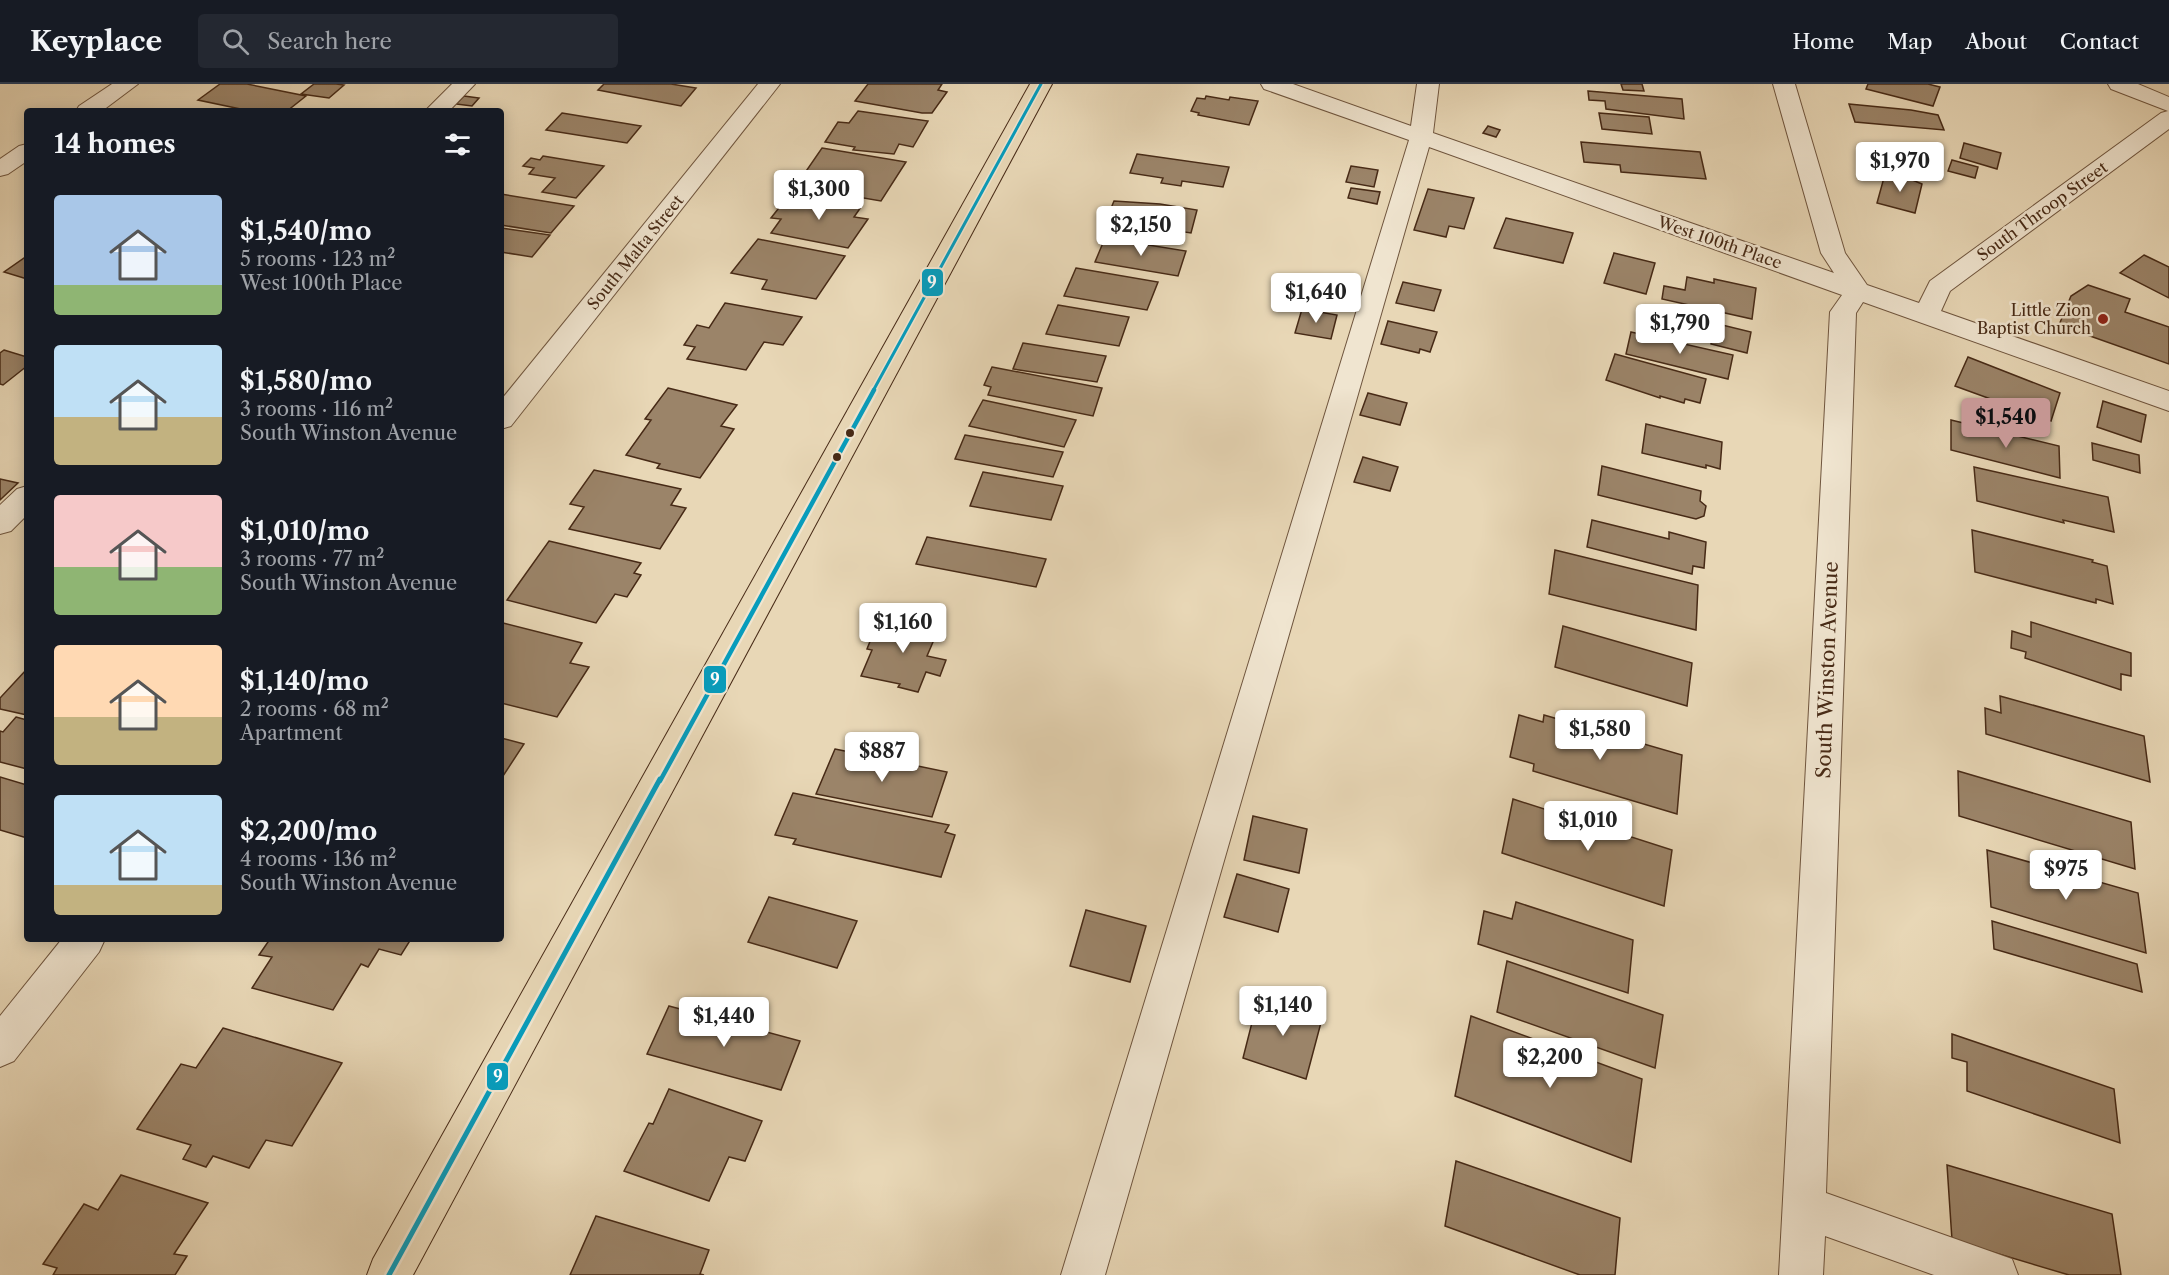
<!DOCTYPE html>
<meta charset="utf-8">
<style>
:root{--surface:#171b24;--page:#242831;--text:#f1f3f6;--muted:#9ea1a6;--line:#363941;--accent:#c59692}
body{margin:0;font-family:"Libre Caslon Text",serif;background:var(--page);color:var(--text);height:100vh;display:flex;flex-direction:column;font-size:22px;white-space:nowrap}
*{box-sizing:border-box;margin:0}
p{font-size:20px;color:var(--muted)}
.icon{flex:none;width:33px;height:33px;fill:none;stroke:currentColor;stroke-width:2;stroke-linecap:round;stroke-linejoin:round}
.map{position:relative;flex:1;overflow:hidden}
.sheet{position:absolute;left:24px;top:24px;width:480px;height:834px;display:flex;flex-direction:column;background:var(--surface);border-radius:6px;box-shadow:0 3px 15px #0003}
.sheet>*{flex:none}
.price{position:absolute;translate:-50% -51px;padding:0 14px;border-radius:6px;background:#fff;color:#222;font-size:20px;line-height:39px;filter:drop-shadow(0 2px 3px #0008)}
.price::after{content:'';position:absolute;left:50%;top:36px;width:18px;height:14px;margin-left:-9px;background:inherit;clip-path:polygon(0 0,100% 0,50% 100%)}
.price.on{background:var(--accent);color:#111}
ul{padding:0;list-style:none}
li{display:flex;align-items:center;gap:18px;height:150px;padding:0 30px}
li span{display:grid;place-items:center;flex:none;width:168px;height:120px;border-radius:6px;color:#555}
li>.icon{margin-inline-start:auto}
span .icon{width:72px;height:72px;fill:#fffc;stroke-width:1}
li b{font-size:26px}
h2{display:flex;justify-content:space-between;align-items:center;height:72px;padding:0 30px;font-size:26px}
header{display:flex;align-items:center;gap:36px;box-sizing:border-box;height:84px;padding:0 30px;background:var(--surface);border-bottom:2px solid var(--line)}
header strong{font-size:28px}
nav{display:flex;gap:33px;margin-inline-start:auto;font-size:21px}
.search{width:420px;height:54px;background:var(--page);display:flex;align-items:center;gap:15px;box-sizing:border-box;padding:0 21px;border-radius:6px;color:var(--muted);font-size:22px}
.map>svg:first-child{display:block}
</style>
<header>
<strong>Keyplace</strong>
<div class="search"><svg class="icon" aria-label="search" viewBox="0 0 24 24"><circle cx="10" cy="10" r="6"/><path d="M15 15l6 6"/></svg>Search here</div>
<nav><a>Home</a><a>Map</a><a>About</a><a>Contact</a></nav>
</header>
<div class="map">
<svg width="2169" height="1191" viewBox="0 0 2169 1191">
<rect width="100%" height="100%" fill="#e8d7b6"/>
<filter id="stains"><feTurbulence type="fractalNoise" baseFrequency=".00333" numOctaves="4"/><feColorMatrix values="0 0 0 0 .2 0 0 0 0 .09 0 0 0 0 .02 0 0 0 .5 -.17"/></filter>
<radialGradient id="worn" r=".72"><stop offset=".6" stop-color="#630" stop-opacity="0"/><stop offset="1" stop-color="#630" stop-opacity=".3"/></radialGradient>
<!-- building -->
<g fill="#9b8469" stroke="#472a16" stroke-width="1.5">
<path d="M 220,0 L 247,0 L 306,12 L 287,27 L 250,27 L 198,16 Z"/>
<path d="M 314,0 L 336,0 L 344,1 L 329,14 L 301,10 Z"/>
<path d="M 604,0 L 671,0 L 696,4 L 681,22 L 598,6 Z"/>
<path d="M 868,0 L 942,0 L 938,6 L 947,8 L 932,29 L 922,29 L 855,17 Z"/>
<path d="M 1621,0 L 1642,0 L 1644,7 L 1623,6 Z"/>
<path d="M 1868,0 L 1928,0 L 1940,3 L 1933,22 L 1866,5 Z"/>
<path d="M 1588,7 L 1682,15 L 1684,35 L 1606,25 L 1605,17 L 1589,16 Z"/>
<path d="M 464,12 L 479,14 L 472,22 L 456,20 Z"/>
<path d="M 1206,12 L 1229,16 L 1230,13 L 1258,17 L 1249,41 L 1198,31 L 1199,29 L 1191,27 L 1197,14 L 1205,15 Z"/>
<path d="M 1849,20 L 1911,26 L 1938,31 L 1944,46 L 1855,38 Z"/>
<path d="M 858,27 L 928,37 L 913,63 L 899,60 L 894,70 L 853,66 L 855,63 L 825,58 L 838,38 L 849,39 Z"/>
<path d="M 562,29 L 641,42 L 627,59 L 546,46 Z"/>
<path d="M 1599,29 L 1649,33 L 1652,50 L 1602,45 Z"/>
<path d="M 1488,42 L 1500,46 L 1496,53 L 1483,49 Z"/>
<path d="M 1581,58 L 1700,68 L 1706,95 L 1621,88 L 1620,81 L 1584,78 Z"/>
<path d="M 1964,59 L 2001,69 L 1997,85 L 1960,74 Z"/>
<path d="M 822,64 L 906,78 L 881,117 L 828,108 L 833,101 L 800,96 Z"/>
<path d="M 1137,70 L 1229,83 L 1223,103 L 1182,97 L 1181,102 L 1161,99 L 1163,94 L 1130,89 Z"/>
<path d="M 543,72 L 604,82 L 576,114 L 542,108 L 555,94 L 529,90 L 534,84 L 523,82 L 531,74 L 540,76 Z"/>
<path d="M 1952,76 L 1978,83 L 1975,94 L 1948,87 Z"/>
<path d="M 1351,82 L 1378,86 L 1374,103 L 1346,98 Z"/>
<path d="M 1885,90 L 1897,94 L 1898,90 L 1922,100 L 1915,129 L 1877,119 Z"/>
<path d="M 1351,104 L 1380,108 L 1377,120 L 1348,114 Z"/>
<path d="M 1428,105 L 1474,114 L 1464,145 L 1449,142 L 1446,153 L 1414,146 Z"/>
<path d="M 501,110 L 574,122 L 551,149 L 501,141 Z"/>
<path d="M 799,111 L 861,123 L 854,133 L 868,135 L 848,164 L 771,149 L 781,135 L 771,134 L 782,120 L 792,121 Z"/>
<path d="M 1114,117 L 1160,120 L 1197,126 L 1191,149 L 1152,143 L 1151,146 L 1105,139 Z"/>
<path d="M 1506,134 L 1573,149 L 1563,179 L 1494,164 Z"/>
<path d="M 501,144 L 550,151 L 532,173 L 501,168 Z"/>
<path d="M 1105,154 L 1186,167 L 1178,192 L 1095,178 Z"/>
<path d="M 758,155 L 845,172 L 816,215 L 762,205 L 767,196 L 731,189 Z"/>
<path d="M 1614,169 L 1655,179 L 1646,210 L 1604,199 Z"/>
<path d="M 2144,171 L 2169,183 L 2169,214 L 2120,189 Z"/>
<path d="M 27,172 L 27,195 L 4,188 Z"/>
<path d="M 1076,184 L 1158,198 L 1147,226 L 1064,212 Z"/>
<path d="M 1687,193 L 1714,199 L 1714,195 L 1756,204 L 1752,235 L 1662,215 L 1664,202 L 1685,206 Z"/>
<path d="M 1302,194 L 1341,201 L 1336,223 L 1296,216 Z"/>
<path d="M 1403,198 L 1441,206 L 1434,227 L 1396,219 Z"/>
<path d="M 2088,201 L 2130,215 L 2125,228 L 2169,243 L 2169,280 L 2059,241 L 2071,212 Z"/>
<path d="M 725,219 L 802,233 L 783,261 L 764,258 L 746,286 L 687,275 L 695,263 L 684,261 L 697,241 L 709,244 Z"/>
<path d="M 1058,221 L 1129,233 L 1119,262 L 1046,250 Z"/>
<path d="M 1302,225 L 1337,231 L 1331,255 L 1295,249 Z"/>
<path d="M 1388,237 L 1437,248 L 1430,268 L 1420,265 L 1419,269 L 1381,260 Z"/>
<path d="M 1714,239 L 1751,248 L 1747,269 L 1711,260 Z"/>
<path d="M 1631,248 L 1733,271 L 1728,295 L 1626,270 Z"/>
<path d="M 1023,259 L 1106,272 L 1097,298 L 1013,285 Z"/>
<path d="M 4,266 L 27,273 L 27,282 L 3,301 L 0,300 L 0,269 Z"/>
<path d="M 1615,270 L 1706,295 L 1700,319 L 1685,315 L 1684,319 L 1660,312 L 1660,314 L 1606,296 Z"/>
<path d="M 1968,273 L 2060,309 L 2051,337 L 1955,302 Z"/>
<path d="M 992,283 L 1102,304 L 1093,332 L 988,311 L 991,303 L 984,301 Z"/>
<path d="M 668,304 L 737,321 L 721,342 L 734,345 L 700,394 L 657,384 L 660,380 L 626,371 L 651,336 L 645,335 Z"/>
<path d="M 1368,309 L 1407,319 L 1400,341 L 1360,331 Z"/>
<path d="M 983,316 L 1076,336 L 1064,363 L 969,342 Z"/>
<path d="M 2103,317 L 2146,331 L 2141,358 L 2097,343 Z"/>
<path d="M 1951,336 L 2059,362 L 2060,394 L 1951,366 Z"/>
<path d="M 1646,340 L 1722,358 L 1720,385 L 1706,381 L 1706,384 L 1642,369 Z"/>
<path d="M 965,351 L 1063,368 L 1053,393 L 955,375 Z"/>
<path d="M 2092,359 L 2139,371 L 2140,389 L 2093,376 Z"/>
<path d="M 1363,373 L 1398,383 L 1390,407 L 1354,398 Z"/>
<path d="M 1602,382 L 1701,407 L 1700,417 L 1706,422 L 1704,432 L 1696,435 L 1598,411 Z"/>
<path d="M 1974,383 L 2108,413 L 2114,448 L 2063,436 L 2064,439 L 1977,417 Z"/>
<path d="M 594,386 L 681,405 L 671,421 L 686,424 L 660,465 L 569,445 L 584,423 L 570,420 Z"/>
<path d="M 983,388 L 1063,402 L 1051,436 L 970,422 Z"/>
<path d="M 0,395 L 18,399 L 0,416 Z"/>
<path d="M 1592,436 L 1669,455 L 1669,448 L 1706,458 L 1704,484 L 1693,482 L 1692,490 L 1587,463 Z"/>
<path d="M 1972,446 L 2093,476 L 2092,478 L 2107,482 L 2113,520 L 2096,515 L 2096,519 L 1975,488 Z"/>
<path d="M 927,453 L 1046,475 L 1036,503 L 916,480 Z"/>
<path d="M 549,457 L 641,479 L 634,489 L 641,491 L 627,513 L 615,510 L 596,539 L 507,516 Z"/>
<path d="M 1555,466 L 1698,501 L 1696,546 L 1549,510 Z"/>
<path d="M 886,533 L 939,544 L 927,572 L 946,576 L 940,592 L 926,588 L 918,608 L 898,603 L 900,600 L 861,592 L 872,566 L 867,565 L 873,550 L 879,550 Z"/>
<path d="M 2031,538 L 2131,569 L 2131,592 L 2121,590 L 2121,606 L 2025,574 L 2026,568 L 2011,564 L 2012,547 L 2031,553 Z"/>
<path d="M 503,539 L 582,559 L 570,579 L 589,583 L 557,633 L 501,619 Z"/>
<path d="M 1563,542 L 1692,579 L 1687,622 L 1555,583 Z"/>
<path d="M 27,585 L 27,631 L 0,625 L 0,614 Z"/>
<path d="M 2000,612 L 2144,652 L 2150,698 L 1986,650 L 1985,624 L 2001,629 Z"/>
<path d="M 1519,631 L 1543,638 L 1544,631 L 1682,671 L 1677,730 L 1533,687 L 1534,680 L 1510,673 Z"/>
<path d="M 16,633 L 27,636 L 27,685 L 0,678 L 0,647 L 3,648 Z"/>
<path d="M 501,654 L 524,660 L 501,695 Z"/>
<path d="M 835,665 L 947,688 L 932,733 L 816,710 Z"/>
<path d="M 1958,687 L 2131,738 L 2135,785 L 1959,732 Z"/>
<path d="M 0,693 L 27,701 L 27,754 L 0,746 Z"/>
<path d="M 793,709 L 949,741 L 945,748 L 955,751 L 941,793 L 793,760 L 796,755 L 775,751 Z"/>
<path d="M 1513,715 L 1672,766 L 1664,822 L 1502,769 Z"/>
<path d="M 1253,732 L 1307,745 L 1299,789 L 1244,776 Z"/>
<path d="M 1987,766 L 2138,809 L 2146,869 L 1991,823 Z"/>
<path d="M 1237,790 L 1289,805 L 1278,848 L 1224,833 Z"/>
<path d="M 769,813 L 857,837 L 837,884 L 748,858 Z"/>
<path d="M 1516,818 L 1633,856 L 1628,909 L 1478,860 L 1484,827 L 1512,835 Z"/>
<path d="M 1086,826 L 1146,842 L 1130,898 L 1070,882 Z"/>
<path d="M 1992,837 L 2137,880 L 2142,908 L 1994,865 Z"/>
<path d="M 270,855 L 411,855 L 401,871 L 379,865 L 368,883 L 361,880 L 333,926 L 252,904 L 272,873 L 259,871 Z"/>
<path d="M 1507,877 L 1663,931 L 1655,984 L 1497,928 Z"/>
<path d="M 1259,911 L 1323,931 L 1306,995 L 1243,974 Z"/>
<path d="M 669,922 L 800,957 L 781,1006 L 647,970 Z"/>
<path d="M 1471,932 L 1642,995 L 1631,1078 L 1455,1012 Z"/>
<path d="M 223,944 L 342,979 L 292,1062 L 266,1056 L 249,1084 L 213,1072 L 206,1083 L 183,1075 L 191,1061 L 137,1045 L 181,980 L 196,984 Z"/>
<path d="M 1952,950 L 2114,1005 L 2120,1059 L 1967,1007 L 1967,978 L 1952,974 Z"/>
<path d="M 669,1005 L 762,1037 L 745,1077 L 729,1073 L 709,1117 L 624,1087 L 649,1039 L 653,1040 Z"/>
<path d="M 1456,1077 L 1620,1134 L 1615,1191 L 1580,1191 L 1445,1142 Z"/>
<path d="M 1947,1081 L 2112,1130 L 2121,1191 L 2069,1191 L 1952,1156 Z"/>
<path d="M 121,1091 L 208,1119 L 174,1170 L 187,1172 L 175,1191 L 53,1191 L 57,1184 L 43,1180 L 84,1120 L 98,1126 Z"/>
<path d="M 596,1132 L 709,1166 L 700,1190 L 704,1191 L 570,1191 Z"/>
</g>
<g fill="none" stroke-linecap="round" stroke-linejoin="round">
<!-- minor casing -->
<g stroke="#6f553e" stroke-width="2">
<g id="minor">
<path d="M 112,0 L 138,0 L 102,27 L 76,27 L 79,22 Z"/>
<path d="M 452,0 L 475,0 L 449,27 L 425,27 Z"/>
<path d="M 758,0 L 780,0 L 511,342 L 501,345 L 501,316 Z"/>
<path d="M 1261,0 L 1293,0 L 1411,42 L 1417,0 L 1439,0 L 1433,49 L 1834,189 L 1821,169 L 1773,0 L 1795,0 L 1845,169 L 1867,201 L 1919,219 L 1930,197 L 2161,29 L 2168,27 L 2111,5 L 2108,0 L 2138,0 L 2169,13 L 2169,45 L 1950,207 L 1941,227 L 2169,307 L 2169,327 L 1863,218 L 1856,229 L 1826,1109 L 2012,1175 L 2018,1191 L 1934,1191 L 1825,1152 L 1823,1191 L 1779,1191 L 1830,228 L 1842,211 L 1429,63 L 1105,1191 L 1061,1191 L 1409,56 L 1264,5 Z"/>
<path d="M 27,60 L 27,77 L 8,90 L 0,92 L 0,75 L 19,62 Z"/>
<path d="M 27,402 L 27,431 L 11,447 L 0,450 L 0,421 L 17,405 Z"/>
<path d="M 62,855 L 105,855 L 99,868 L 14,977 L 0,983 L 0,932 Z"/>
</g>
</g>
<!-- major casing -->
<g stroke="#472a16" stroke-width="2">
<path id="major" d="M 1030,0 L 1052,0 L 413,1191 L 367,1191 L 373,1175 Z"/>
</g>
<!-- minor -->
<use href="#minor" fill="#f0e5d0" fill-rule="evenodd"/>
<!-- major -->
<use href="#major" fill="#e8d7b6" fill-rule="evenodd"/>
<!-- bus-1-far2 casing -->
<g stroke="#f0e5d0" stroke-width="6">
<path id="bus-1-far2" d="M 873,307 L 1041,0"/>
</g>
<!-- bus-1-far1 casing -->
<g stroke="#f0e5d0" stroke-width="9">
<path id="bus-1-far1" d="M 660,697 L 874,306"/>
</g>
<!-- bus-1 casing -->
<g stroke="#f0e5d0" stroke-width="10">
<path id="bus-1" d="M 389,1191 L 660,695"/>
</g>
<!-- bus-1-far2 -->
<use href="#bus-1-far2" stroke="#079cbc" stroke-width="3"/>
<!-- bus-1-far1 -->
<use href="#bus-1-far1" stroke="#079cbc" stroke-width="4.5"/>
<!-- bus-1 -->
<use href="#bus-1" stroke="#079cbc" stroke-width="5"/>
</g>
<!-- markers -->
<circle fill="#8f2418" stroke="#f0e5d0" stroke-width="2" cx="2103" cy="235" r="6"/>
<g fill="#472a16" stroke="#f0e5d0" stroke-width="2">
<circle cx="850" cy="349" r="5"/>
<circle cx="837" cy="373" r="5"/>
</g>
<g text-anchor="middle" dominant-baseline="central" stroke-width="5" stroke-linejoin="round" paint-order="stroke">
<!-- far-street labels -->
<g font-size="16" fill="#472a16" stroke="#f0e5d0">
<text transform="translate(2042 127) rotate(-36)">South Throop Street</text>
<text transform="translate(1720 158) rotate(19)">West 100th Place</text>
<text transform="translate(635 168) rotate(-51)">South Malta Street</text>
</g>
<!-- far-poi labels -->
<g font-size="16" fill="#472a16" stroke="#f0e5d0" text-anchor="end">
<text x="2091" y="226">Little Zion<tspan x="2091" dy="18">Baptist Church</tspan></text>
</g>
<!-- street labels -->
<g font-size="20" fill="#472a16" stroke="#f0e5d0">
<text transform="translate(1827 586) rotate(-88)">South Winston Avenue</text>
</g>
</g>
<g stroke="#f0e5d0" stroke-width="2">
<rect x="921" y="184" width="23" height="29" rx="6" fill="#079cbc"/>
<rect x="703" y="581" width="24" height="29" rx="6" fill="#079cbc"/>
<rect x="486" y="978" width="23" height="29" rx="6" fill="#079cbc"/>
</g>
<g font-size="16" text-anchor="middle" font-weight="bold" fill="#fff">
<text x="932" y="204">9</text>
<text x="715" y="601">9</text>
<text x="498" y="998">9</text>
</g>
<rect width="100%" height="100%" filter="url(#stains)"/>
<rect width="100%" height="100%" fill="url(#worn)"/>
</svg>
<b class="price" style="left:1900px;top:109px">$1,970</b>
<b class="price" style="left:819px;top:137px">$1,300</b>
<b class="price" style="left:1141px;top:173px">$2,150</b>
<b class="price" style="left:1316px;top:240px">$1,640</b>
<b class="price" style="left:1680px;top:271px">$1,790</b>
<b class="price on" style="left:2006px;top:365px">$1,540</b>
<b class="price" style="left:903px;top:570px">$1,160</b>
<b class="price" style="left:1600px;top:677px">$1,580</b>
<b class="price" style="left:882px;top:699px">$887</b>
<b class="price" style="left:1588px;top:768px">$1,010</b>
<b class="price" style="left:2066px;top:817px">$975</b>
<b class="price" style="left:1283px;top:953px">$1,140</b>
<b class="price" style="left:724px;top:964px">$1,440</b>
<b class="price" style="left:1550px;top:1005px">$2,200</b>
<section class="sheet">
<h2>14 homes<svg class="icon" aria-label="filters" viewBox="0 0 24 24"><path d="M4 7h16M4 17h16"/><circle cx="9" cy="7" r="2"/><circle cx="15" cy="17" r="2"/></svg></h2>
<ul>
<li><span style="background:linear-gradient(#a9c7e8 75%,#8fb573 0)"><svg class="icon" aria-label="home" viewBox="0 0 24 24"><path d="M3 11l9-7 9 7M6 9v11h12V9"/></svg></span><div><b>$1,540/mo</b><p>5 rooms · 123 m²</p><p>West 100th Place</p></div></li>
<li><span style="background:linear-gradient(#bfe0f5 60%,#c2b280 0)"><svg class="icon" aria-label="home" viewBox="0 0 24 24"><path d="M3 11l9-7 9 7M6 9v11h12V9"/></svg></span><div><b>$1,580/mo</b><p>3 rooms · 116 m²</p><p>South Winston Avenue</p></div></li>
<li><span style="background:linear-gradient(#f6c9c9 60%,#8fb573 0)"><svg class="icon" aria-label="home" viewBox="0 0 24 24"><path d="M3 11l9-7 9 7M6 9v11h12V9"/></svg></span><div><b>$1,010/mo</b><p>3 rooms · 77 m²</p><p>South Winston Avenue</p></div></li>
<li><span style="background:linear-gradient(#ffd9b3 60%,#c2b280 0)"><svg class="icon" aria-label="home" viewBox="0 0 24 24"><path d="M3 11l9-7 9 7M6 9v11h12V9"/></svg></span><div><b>$1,140/mo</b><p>2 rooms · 68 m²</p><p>Apartment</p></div></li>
<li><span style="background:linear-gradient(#bfe0f5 75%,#c2b280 0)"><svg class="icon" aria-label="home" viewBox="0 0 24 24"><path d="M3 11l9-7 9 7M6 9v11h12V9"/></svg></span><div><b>$2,200/mo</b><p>4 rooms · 136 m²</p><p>South Winston Avenue</p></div></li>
</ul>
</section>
</div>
